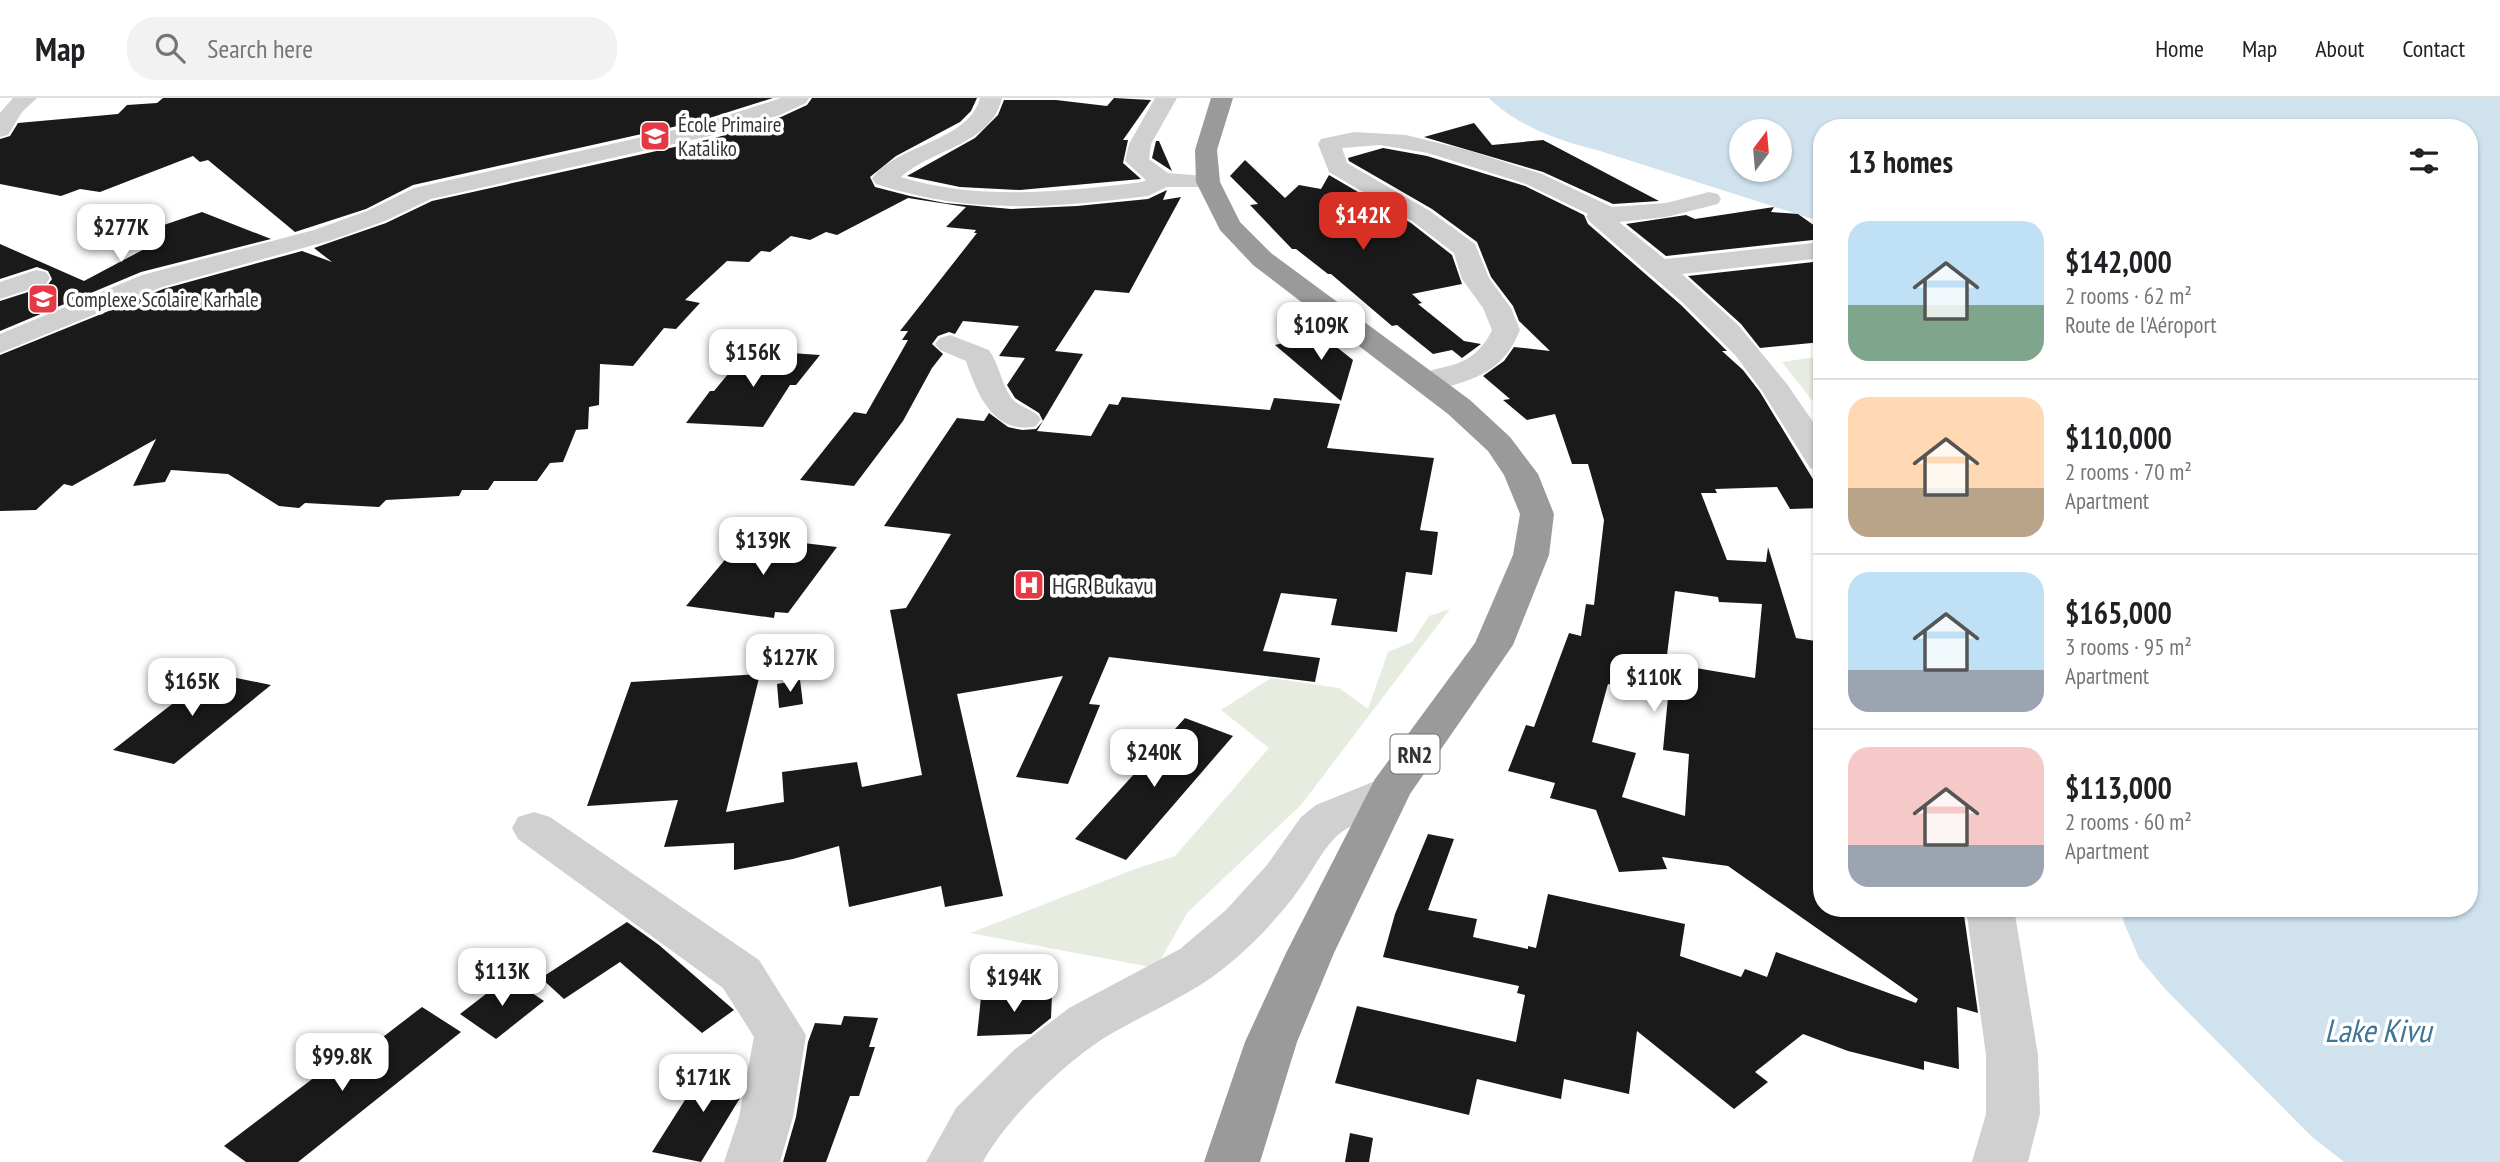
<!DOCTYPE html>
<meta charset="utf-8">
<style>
:root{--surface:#fff;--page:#f2f2f2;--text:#202124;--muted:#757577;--line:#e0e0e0;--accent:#d93025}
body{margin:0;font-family:"PT Sans Narrow",sans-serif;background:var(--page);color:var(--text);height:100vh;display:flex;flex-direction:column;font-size:26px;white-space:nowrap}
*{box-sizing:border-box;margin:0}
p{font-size:23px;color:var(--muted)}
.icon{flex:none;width:38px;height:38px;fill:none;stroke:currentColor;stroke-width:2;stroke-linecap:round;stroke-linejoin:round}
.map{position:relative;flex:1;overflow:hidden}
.sheet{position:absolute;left:1813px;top:21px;width:665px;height:798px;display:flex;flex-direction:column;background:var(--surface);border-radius:28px;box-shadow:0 2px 5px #0004}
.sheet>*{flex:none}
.needle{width:46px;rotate:16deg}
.fabs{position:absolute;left:1729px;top:21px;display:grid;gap:14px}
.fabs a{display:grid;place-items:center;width:63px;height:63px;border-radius:50%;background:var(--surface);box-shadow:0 2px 5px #0004;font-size:35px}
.price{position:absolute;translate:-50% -60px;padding:0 16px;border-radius:14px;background:#fff;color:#222;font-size:23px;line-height:46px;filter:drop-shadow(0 2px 4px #0008)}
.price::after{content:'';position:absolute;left:50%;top:42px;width:21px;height:16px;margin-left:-10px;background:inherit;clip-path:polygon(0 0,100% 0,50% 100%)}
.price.active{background:var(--accent);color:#fff}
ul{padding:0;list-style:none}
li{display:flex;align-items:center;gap:21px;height:175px;padding:0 35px}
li+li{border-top:2px solid var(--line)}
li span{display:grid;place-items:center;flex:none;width:196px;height:140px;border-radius:21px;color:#555}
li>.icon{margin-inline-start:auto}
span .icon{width:84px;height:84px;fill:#fffc;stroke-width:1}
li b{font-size:30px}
h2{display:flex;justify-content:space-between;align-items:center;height:84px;padding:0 35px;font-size:30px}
header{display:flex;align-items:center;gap:42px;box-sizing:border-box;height:98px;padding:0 35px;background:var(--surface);border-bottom:2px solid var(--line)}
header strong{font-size:33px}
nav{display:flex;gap:38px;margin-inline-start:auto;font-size:24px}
.search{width:490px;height:63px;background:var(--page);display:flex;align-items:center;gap:18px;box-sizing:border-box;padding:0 24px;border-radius:28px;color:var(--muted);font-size:26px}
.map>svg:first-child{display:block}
</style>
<header>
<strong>Map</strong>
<div class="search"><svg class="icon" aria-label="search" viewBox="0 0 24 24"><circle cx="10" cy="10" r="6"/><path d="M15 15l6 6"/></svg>Search here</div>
<nav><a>Home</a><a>Map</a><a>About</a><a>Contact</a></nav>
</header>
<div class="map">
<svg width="2500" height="1064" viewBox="0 0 2500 1064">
<rect width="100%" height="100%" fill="#fff"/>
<!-- green -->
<g fill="#e6ecdf">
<path d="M 1822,258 L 1822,315 L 1782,264 Z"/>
<path d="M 1450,511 L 1301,707 L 1187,815 L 1156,870 L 970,835 L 1135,771 L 1175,758 L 1269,650 L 1221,612 L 1271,580 L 1339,590 L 1368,611 L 1388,554 L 1412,544 L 1429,518 Z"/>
</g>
<!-- water -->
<path fill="#cfe2ee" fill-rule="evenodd" d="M 1489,0 L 2500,0 L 2500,1064 L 2344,1064 L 2311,1038 L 2166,892 L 2139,860 L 2124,825 L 2121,810 L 2469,810 L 2469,30 L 1822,30 L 1822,124 L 1597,52 C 1560,43 1517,28 1489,0 ZM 1741,33 L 1780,33 L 1780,72 L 1741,72 Z"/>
<!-- building -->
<g fill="#1a1a1a" fill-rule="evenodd">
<path d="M 163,0 L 773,0 L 700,23 L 413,87 L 366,111 L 295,134 L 208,62 L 200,64 L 193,58 L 100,94 L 80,91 L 61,98 L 0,86 L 0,41 L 10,38 L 18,25 L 118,16 L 127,7 L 157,5 Z"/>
<path d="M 812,0 L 977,0 L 971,13 L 960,24 L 896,58 L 870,79 L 875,89 L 910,98 L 945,105 L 1011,111 L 1077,108 L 1148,101 L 1167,92 L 1163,102 L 1181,99 L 1129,195 L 1095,192 L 1055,253 L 1083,256 L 1037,333 L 1091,338 L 1109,306 L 1118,307 L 1122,299 L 1270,312 L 1274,300 L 1340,306 L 1327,350 L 1434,360 L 1420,432 L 1438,434 L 1432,477 L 1406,474 L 1397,534 L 1331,527 L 1337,501 L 1281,495 L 1263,553 L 1320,560 L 1315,584 L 1109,559 L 1089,606 L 1100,607 L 1068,686 L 1016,679 L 1063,578 L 957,596 L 1003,798 L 945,809 L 941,788 L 849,809 L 839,748 L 793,761 L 734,772 L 734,745 L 664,749 L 678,702 L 587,708 L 631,584 L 760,576 L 726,714 L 784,704 L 782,674 L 857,664 L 862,689 L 922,677 L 890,512 L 906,510 L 951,436 L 884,428 L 957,320 L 984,323 L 989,315 L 1008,329 L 1022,332 L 1036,331 L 1043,323 L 1039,315 L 1015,300 L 1007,287 L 1025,260 L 999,258 L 1019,228 L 963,223 L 955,236 L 949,234 L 938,238 L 932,246 L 943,256 L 932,270 L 903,323 L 854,388 L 800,382 L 854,314 L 866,316 L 908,242 L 902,242 L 908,233 L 900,233 L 977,135 L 974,135 L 976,132 L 946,129 L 966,109 L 908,100 L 837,137 L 826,134 L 810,142 L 791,138 L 770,154 L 761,153 L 749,164 L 727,163 L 685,202 L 700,205 L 676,231 L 664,230 L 633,268 L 600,266 L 599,307 L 589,309 L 588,331 L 576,332 L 563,364 L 550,365 L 537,383 L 494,383 L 488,392 L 462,392 L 459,398 L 386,402 L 379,409 L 305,405 L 299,410 L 279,408 L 228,376 L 171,372 L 165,384 L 133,388 L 156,341 L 72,388 L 64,386 L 36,412 L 0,413 L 0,257 L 163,191 L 302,153 L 332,164 L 314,150 L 386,125 L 432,103 L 715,40 L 781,19 L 807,7 Z"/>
<path d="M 1114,0 L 1151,2 L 1123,42 L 1128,42 L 1123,65 L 1141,81 L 1020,92 L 960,89 L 907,78 L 975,40 L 998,17 L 1004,2 L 1056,2 L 1107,8 Z"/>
<path d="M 1474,25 L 1492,47 L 1543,42 L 1659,103 L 1613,106 L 1543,74 L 1424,39 Z"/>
<path d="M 1156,43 L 1159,43 L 1172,73 L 1152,60 Z"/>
<path d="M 1383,50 L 1427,58 L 1525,88 L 1584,117 L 1588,126 L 1681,207 L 1727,253 L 1722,253 L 1743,272 L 1760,294 L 1822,396 L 1822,410 L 1790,411 L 1777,389 L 1715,391 L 1717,395 L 1701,395 L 1727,462 L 1766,464 L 1768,449 L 1796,540 L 1822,544 L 1822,716 L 1816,715 L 1822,810 L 1963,810 L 1978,915 L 1957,909 L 1959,971 L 1924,963 L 1924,972 L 1848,953 L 1803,936 L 1755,974 L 1768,984 L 1734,1011 L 1637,933 L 1629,996 L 1564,981 L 1561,1001 L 1477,981 L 1469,1017 L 1335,985 L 1357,908 L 1516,944 L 1525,897 L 1517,895 L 1519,888 L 1383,859 L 1395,816 L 1428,736 L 1454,741 L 1428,812 L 1477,821 L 1473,839 L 1528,851 L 1528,848 L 1536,850 L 1548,796 L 1685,826 L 1680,858 L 1741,879 L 1745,871 L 1767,879 L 1776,854 L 1916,905 L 1918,901 L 1728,768 L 1662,759 L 1667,771 L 1619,774 L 1596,712 L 1550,700 L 1555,685 L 1508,673 L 1526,627 L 1534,629 L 1569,535 L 1581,538 L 1586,506 L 1594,507 L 1604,422 L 1588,366 L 1572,366 L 1555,316 L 1527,322 L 1503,302 L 1510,301 L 1483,278 L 1504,263 L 1514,249 L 1550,253 L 1519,223 L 1513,208 L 1491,179 L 1477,144 L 1432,111 L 1349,63 L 1348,60 ZM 1675,493 L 1718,499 L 1719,504 L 1762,506 L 1755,580 L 1666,565 ZM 1608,586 L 1668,599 L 1663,652 L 1689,656 L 1685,718 L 1622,699 L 1636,655 L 1592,644 Z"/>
<path d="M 1245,62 L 1285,100 L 1299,87 L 1321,91 L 1329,77 L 1411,125 L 1452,157 L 1462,186 L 1412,196 L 1422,205 L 1418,206 L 1464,243 L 1481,246 L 1462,260 L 1452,252 L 1433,256 L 1397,227 L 1392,228 L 1331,176 L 1328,176 L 1296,151 L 1292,151 L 1250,107 L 1258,106 L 1230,78 Z"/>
<path d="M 1774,109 L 1771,114 L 1798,116 L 1822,133 L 1822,141 L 1666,158 L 1626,126 L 1686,117 L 1695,121 Z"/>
<path d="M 202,114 L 271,141 L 141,174 L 0,233 L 0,203 L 47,188 L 52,181 L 48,173 L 37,169 L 0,181 L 0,146 L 84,183 L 150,148 L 155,130 Z"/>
<path d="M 1822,163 L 1822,244 L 1760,250 L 1741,226 L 1688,178 Z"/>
<path d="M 1320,236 L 1353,262 L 1341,303 L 1275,247 Z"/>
<path d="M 748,252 L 820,257 L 796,287 L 790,287 L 763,329 L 686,325 L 710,293 L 714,293 Z"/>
<path d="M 745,438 L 837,449 L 788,515 L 775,514 L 774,520 L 686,508 Z"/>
<path d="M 212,575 L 271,587 L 174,666 L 113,652 Z"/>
<path d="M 800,582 L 803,606 L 779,610 L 777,586 Z"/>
<path d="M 1185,620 L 1233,638 L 1126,762 L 1075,741 Z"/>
<path d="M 627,824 L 659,847 L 734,912 L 702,935 L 620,864 L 564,901 L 541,880 Z"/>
<path d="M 508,879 L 544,903 L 496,941 L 460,916 Z"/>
<path d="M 1052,896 L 1051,920 L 1031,936 L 977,938 L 981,899 Z"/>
<path d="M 422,909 L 461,934 L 298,1064 L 246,1064 L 224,1048 L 332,966 L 340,972 Z"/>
<path d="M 844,918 L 878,920 L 869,949 L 875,949 L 859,998 L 850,998 L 826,1064 L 783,1064 L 796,1019 L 808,944 L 815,925 L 841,927 Z"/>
<path d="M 709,964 L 745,973 L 740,1000 L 701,1064 L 652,1054 Z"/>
<path d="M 1350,1035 L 1373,1040 L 1369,1064 L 1345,1064 Z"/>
</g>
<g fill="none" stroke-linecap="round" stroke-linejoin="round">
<!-- minor -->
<g fill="#d0d0d0" fill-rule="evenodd">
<path d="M 13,0 L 37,0 L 22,14 L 8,37 L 0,39 L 0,15 Z"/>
<path d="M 781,0 L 809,0 L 806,5 L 780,17 L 714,37 L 431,101 L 385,123 L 332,142 L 162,189 L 0,255 L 0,236 L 142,177 L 314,132 L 367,113 L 414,90 L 701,26 Z"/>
<path d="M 980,0 L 1002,0 C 991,47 932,51 901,79 C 979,103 1061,94 1142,84 L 1146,82 L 1125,63 L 1129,46 L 1155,0 L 1177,0 L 1151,46 L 1149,61 L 1168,75 L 1216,79 L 1220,84 L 1216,89 L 1167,89 L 1148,98 C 1049,110 972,117 876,86 L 872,81 C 896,46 969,44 980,0 Z"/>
<path d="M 1354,34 L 1406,37 L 1467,52 L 1542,76 L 1612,109 L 1666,105 L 1709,94 L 1718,96 L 1721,101 L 1718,106 L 1666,119 L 1619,124 L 1665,161 L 1822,144 L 1822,160 L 1682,176 L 1739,228 L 1787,286 L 1822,337 L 1822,373 L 1810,370 L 1762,293 L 1736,258 L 1683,205 L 1590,124 L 1586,119 L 1588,116 L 1526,86 L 1428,55 L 1380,47 L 1342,50 L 1347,65 L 1430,113 L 1475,146 L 1489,180 L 1511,210 L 1520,232 C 1507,264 1488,277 1454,287 C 1441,290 1430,295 1416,291 L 1412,285 C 1428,261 1469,281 1492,232 L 1483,210 L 1462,181 L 1454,155 L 1412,123 L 1329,74 L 1318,46 L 1321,41 Z"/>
<path d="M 36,172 L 46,174 L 50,180 L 46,186 L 0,201 L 0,184 Z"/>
<path d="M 950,237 L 989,252 C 999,266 1001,284 1010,298 C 1018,310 1033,310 1041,321 L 1036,328 C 994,338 977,296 966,263 L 940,252 L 935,246 L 940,240 Z"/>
<path d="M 1390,677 L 1405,681 L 1412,692 C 1396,719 1354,718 1333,742 C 1320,756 1311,775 1300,790 C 1277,822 1247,853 1215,877 C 1183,900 1143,917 1109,937 C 1067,962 1005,1022 983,1064 L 926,1064 L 956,1010 L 1014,952 L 1069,910 L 1180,851 L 1226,812 L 1267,767 L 1301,719 L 1316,707 Z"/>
<path d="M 534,714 L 550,719 L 759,862 L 806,937 L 793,1019 L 780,1064 L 724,1064 L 739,1019 L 754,939 L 723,890 L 518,741 L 512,730 L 518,719 Z"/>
<path d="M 1966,810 L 2014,810 L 2038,957 L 2040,1016 L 2028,1064 L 1972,1064 L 1986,1016 L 1986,957 Z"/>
</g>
<!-- highway -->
<path fill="#9a9a9a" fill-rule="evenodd" d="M 1211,0 L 1233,0 L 1217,52 L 1220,84 L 1240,124 L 1271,155 L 1470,302 L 1510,339 L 1538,376 L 1554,416 L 1549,457 L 1513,547 L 1410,696 L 1334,855 L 1297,944 L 1260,1064 L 1204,1064 L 1245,944 L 1286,855 L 1375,681 L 1475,545 L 1513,457 L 1520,416 L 1504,377 L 1488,353 L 1448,316 L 1253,167 L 1220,132 L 1196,84 L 1195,52 Z"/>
</g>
<!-- icons -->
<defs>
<g id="school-square" transform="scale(1.575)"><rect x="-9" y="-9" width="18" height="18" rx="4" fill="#e63946" stroke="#fff"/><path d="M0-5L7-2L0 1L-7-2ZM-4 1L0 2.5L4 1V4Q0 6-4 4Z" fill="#fff"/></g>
<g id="hospital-square" transform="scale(1.575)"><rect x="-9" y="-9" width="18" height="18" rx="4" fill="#e63946" stroke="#fff"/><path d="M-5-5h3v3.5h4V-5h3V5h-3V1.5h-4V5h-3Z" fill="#fff"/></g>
</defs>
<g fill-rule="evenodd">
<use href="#school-square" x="655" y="38"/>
<use href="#school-square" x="43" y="201"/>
<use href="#hospital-square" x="1029" y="487"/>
</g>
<g text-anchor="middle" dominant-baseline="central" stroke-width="7" stroke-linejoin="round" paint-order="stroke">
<!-- far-poi labels -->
<g font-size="21" fill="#333" stroke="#fff" text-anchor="start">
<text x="678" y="26">École Primaire<tspan x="678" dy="24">Kataliko</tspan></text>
<text x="66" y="201">Complexe Scolaire Karhale</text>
</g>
<!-- shield labels -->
<rect fill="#fff" stroke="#707070" stroke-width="2" x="1390.5" y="636.5" width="49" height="39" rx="5"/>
<g font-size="23" font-weight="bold" fill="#333">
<text x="1415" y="656">RN2</text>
</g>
<!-- poi labels -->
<g font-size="24" fill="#333" stroke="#fff" text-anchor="start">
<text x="1052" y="487">HGR Bukavu</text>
</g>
<!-- near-water labels -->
<g font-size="32" font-style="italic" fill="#3f7597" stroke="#fff">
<text x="2378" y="932">Lake Kivu</text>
</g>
</g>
</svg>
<div class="fabs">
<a><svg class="needle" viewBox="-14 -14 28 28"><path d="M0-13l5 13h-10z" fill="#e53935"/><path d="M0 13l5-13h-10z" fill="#757577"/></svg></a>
</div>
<b class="price active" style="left:1363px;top:154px">$142K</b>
<b class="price" style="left:121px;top:166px">$277K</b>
<b class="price" style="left:1321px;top:264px">$109K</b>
<b class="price" style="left:753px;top:291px">$156K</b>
<b class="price" style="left:763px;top:479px">$139K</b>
<b class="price" style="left:790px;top:596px">$127K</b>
<b class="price" style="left:1654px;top:616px">$110K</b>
<b class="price" style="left:192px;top:620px">$165K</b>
<b class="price" style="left:1154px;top:691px">$240K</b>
<b class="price" style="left:502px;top:910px">$113K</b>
<b class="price" style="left:1014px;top:916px">$194K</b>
<b class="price" style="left:342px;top:995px">$99.8K</b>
<b class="price" style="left:703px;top:1016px">$171K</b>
<section class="sheet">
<h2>13 homes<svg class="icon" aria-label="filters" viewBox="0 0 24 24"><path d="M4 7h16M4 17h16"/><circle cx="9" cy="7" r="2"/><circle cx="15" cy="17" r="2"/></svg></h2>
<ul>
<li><span style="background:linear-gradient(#bfe0f5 60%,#7fa58c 0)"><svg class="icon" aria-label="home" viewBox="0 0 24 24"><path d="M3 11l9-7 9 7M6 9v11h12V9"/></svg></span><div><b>$142,000</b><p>2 rooms · 62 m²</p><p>Route de l'Aéroport</p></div></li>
<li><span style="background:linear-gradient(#ffd9b3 65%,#b9a48a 0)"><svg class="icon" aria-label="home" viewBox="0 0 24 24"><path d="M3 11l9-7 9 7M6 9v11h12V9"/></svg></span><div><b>$110,000</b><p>2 rooms · 70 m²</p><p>Apartment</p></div></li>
<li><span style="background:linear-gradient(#bfe0f5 70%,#9aa5b1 0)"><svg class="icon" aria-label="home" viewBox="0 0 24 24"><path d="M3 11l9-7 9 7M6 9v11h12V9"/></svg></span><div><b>$165,000</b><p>3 rooms · 95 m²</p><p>Apartment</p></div></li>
<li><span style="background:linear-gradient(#f6c9c9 70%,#9aa5b1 0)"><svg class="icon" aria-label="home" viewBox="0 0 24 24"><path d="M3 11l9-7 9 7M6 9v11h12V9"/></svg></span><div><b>$113,000</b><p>2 rooms · 60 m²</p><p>Apartment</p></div></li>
</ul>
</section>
</div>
